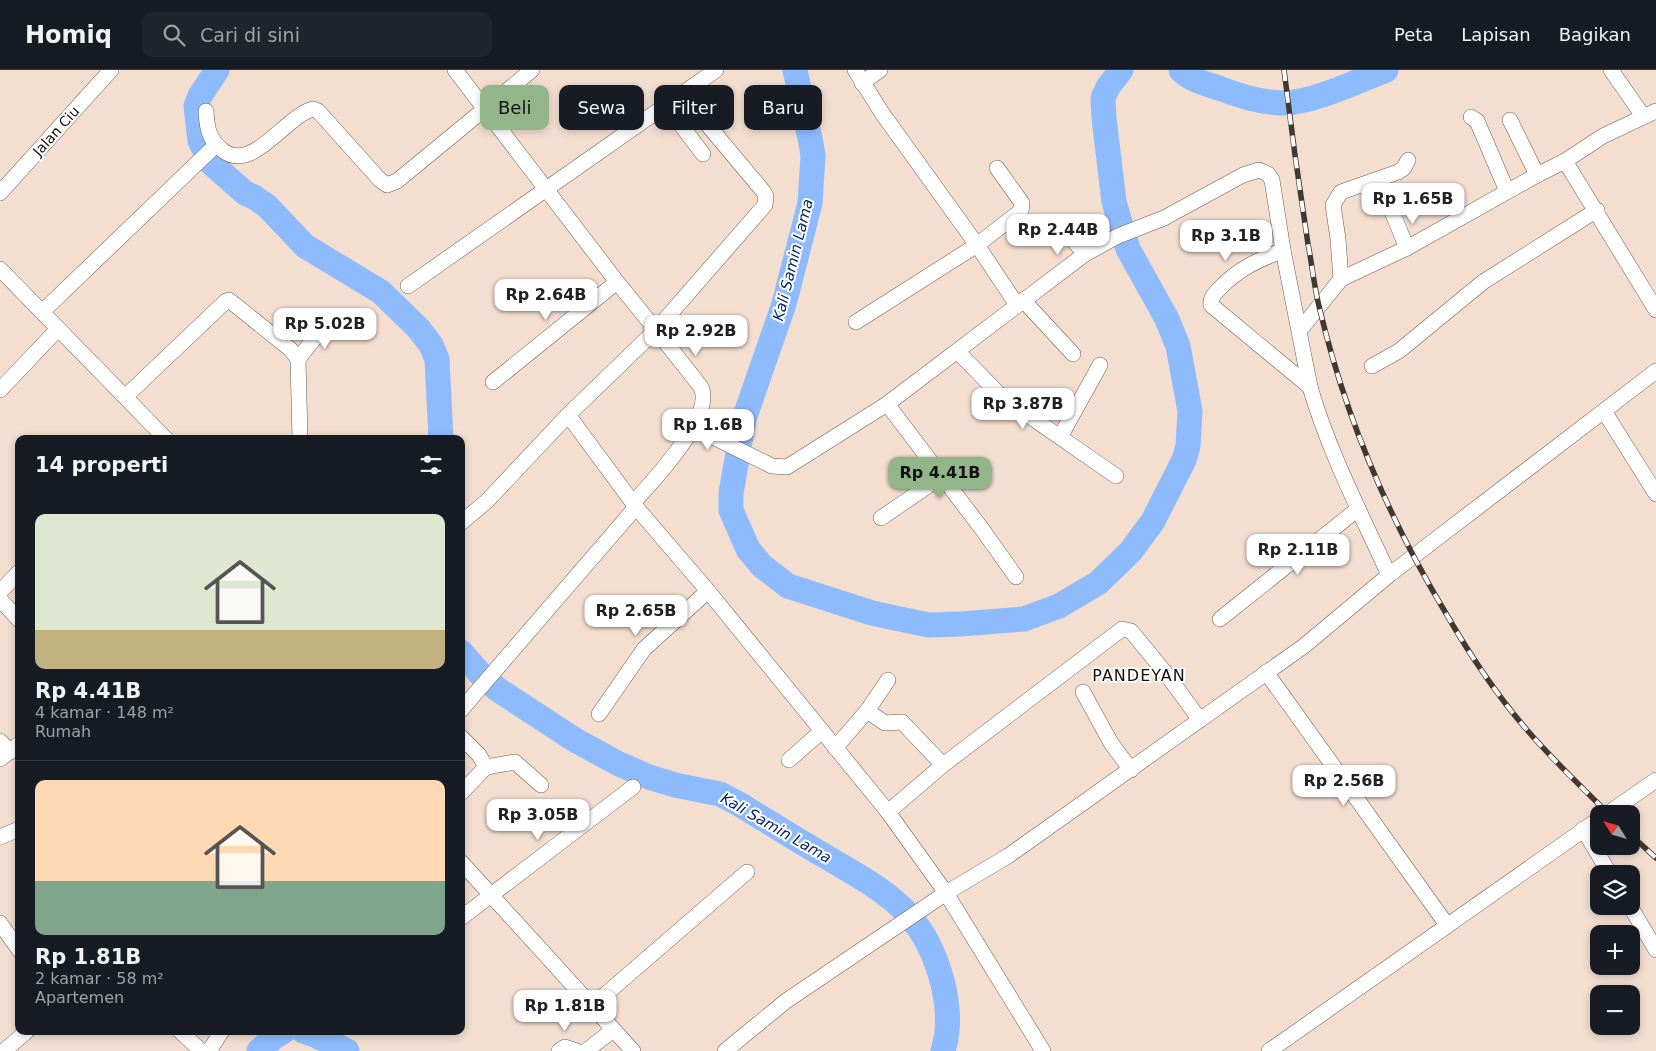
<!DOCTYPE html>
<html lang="id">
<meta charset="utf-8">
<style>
:root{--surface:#171b24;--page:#20242c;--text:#f1f3f6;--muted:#9ea1a6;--line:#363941;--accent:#92b58a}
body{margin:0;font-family:"DejaVu Sans",sans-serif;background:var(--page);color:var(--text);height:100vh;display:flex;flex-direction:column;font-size:19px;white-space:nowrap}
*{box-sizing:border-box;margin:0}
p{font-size:16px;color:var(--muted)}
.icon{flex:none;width:28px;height:28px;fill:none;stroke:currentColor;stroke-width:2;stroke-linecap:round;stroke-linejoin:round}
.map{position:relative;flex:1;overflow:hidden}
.side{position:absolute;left:15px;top:365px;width:450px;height:600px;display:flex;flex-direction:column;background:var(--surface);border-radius:10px;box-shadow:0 2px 8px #0003}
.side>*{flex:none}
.guide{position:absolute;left:480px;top:15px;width:475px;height:45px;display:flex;gap:10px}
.needle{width:32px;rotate:307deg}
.tools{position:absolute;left:1590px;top:735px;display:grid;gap:10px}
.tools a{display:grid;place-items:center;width:50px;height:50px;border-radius:10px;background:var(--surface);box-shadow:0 2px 8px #0003;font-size:25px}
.price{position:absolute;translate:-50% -42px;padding:0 11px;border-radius:10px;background:#fff;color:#222;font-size:16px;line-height:32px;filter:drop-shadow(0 1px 2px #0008)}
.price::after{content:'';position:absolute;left:50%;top:30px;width:15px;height:11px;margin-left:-8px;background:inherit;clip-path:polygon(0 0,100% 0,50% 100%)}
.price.active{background:var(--accent);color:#111}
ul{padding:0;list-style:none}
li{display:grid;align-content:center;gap:10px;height:265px;padding:0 20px}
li+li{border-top:1px solid var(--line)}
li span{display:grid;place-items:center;height:155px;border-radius:10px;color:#555}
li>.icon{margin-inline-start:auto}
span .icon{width:90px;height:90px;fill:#fffc;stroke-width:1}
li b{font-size:21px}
h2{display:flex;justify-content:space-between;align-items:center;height:60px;padding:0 20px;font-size:21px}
.pill{padding:0 18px;border-radius:10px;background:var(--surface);box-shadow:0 2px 8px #0003;font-size:18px;line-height:45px}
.pill.active{background:var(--accent);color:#111}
header{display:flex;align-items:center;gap:30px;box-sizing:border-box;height:70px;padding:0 25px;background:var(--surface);border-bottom:1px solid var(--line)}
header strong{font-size:24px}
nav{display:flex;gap:28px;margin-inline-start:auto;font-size:18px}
.search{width:350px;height:45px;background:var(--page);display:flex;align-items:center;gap:12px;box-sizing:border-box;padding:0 18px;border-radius:10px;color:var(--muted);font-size:19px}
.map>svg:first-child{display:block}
</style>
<header>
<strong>Homiq</strong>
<div class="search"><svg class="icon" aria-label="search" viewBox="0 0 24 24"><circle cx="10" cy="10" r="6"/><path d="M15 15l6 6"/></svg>Cari di sini</div>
<nav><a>Peta</a><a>Lapisan</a><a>Bagikan</a></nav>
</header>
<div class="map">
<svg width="1656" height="981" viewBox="0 0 1656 981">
<rect width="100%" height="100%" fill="#f3ded0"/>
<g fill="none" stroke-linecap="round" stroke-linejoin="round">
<!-- river -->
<g stroke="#8ebbfe" stroke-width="25">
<path d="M 217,0 L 200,26 L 196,36 L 200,71 L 211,93 L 245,123 L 254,127 L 267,136 L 305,176 L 381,222 L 419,259 L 431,275 L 437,289 L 441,369"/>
<path d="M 795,0 L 811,73 L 813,86 L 810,133 L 784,234 L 744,349 L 731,423 L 731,440 L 748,479 L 762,496 L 788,516 L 872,543 L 928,555 L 961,554 L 1024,549 L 1059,536 L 1098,513 L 1131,481 L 1153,451 L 1184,390 L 1188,376 L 1190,341 L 1178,276 L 1167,249 L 1128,179 L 1114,132 L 1104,48 L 1103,28 L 1108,17 L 1121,0"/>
<path d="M 1181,0 C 1190,10 1206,14 1219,18 C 1239,26 1261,33 1283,33 C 1312,33 1358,11 1386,0"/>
<path d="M 461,582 L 483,607 L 497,619 L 575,670 L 619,694 L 649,707 L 675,715 L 720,724 L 739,734 C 767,751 795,769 823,785 C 885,822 924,839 943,914 C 948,937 950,958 943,981"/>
<path d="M 303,961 L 317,966 L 347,981"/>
<path d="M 259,981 L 273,968 L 284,961"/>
</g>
<!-- minor casing -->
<g stroke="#6d5c50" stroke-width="16">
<g id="minor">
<path d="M 455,0 L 617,212 L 656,260 L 568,345 L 636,437 L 708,521 L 888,742 L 946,823 L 1043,981"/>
<path d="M 855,0 L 882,43 L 977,175 L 1017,235"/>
<path d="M 1611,0 L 1643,46"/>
<path d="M 862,13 L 880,0"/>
<path d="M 665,34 L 703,84"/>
<path d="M 206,41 C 207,57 208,68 221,79 C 251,106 285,46 313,39 L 318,41 L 380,110 L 387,115 L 397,111 L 532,0"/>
<path d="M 1471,47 L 1477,51 L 1507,121"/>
<path d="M 1510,50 L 1537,105"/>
<path d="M 1565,91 L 1656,240"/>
<path d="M 0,123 L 111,0"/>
<path d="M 1392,142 L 1407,178"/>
<path d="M 1059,154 L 1085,184"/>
<path d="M 1283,180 C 1257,191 1239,198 1220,218 C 1215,224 1210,227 1211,235 L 1310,317"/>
<path d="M 0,199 L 166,369"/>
<path d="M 1341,209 L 1338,169 L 1333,135 L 1341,122 L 1398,102 L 1404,98 L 1408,90"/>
<path d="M 408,216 L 716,0"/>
<path d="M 1023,230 L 1073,284"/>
<path d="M 42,242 L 216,75"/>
<path d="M 856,252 L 977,175 L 1021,141 L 1022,133 L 997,98"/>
<path d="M 1300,260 L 1341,209 L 1407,178 L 1537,105 L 1565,91 L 1603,66 L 1656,41"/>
<path d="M 958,282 L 1002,327 L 1116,406"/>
<path d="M 298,289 L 314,269 L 335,253"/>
<path d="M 1372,296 L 1399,281 L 1483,212 L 1597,140"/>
<path d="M 493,312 L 617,212"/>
<path d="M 0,320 L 58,259"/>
<path d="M 125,327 L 226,231 L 229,230 L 290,279 L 298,289 L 300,369"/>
<path d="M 887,334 L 982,459 L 1016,507"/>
<path d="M 1604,341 L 1656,424"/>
<path d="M 693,357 L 772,396 L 787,397 L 887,334 L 1085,184 L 1118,166 L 1164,148 L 1243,105 L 1259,100 L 1268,104 L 1272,110 L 1283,180 L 1310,317 C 1329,382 1361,444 1389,505"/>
<path d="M 1060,367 L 1100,295"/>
<path d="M 633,433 C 653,411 715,346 701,317 L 656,260 L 765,135 L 766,126 L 763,121 L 681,23"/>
<path d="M 881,448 L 941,407"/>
<path d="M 461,453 L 487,431 L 568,345"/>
<path d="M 0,522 L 19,502"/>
<path d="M 0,529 L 19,550"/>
<path d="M 1220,549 L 1358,439"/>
<path d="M 1266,602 L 1447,855"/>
<path d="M 1083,622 L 1111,673 L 1131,700"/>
<path d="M 461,640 L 636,437"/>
<path d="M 867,641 L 888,610"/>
<path d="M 599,644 L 644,579 L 708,521"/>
<path d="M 461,667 L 479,685 L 486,697 L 461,723"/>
<path d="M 0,671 L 10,682"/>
<path d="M 835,678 L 867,641 L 885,653 L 902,652 L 943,695"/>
<path d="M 0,689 L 19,674"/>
<path d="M 789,690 L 822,661"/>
<path d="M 486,697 L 515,692 L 541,715"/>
<path d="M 888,742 L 943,695 L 1122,559 L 1131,561 L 1168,606 L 1200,650"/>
<path d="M 1607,744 L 1656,710"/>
<path d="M 1583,759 L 1610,804"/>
<path d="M 0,767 L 19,759"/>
<path d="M 461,792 L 633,981"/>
<path d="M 1630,836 L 1656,880"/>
<path d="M 461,848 L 633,717"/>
<path d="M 0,853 L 19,880"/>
<path d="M 592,936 L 747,802"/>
<path d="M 180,961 L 201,981"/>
<path d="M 4,981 L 27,961"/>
<path d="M 209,981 L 222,961"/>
<path d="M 559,981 L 565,977 L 577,981"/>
<path d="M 586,981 L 613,960"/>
<path d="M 725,981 L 786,931 L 946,823 L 1008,786 L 1304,576 L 1389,505 L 1656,301"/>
<path d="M 1269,981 L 1599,749"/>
</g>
</g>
<!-- minor -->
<use href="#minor" stroke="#fff" stroke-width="15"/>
<!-- rail casing -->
<g stroke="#413831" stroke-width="5.5">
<g id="rail">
<path d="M 1284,0 C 1291,58 1299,116 1308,174 C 1312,194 1314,216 1319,236 C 1344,343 1387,445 1444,540 C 1468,582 1495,623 1527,660 C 1553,690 1581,717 1609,744"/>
<path d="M 1631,765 L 1656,788"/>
</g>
</g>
<!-- rail -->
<use href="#rail" stroke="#fff" stroke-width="4" stroke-dasharray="11" stroke-linecap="butt"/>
</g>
<g text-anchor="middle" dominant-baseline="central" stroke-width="4" stroke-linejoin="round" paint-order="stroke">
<!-- street labels -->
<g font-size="14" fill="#150e09" stroke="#fff">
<text transform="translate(56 61) rotate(-48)">Jalan Ciu</text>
</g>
<!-- water labels -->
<g font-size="15" font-style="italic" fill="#00275f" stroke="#fff">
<text transform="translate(793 190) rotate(-76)">Kali Samin Lama</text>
<text transform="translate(776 758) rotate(30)">Kali Samin Lama</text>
</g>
<!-- quarter labels -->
<g font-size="16" letter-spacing="1" fill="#150e09" stroke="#fff">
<text x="1139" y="605">PANDEYAN</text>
</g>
</g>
</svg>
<div class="tools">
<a><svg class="needle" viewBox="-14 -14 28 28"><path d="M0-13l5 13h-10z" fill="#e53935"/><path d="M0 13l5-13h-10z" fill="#9ea1a6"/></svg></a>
<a><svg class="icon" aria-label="layers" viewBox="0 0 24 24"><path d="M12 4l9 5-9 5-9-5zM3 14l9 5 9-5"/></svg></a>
<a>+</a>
<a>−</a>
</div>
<b class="price" style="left:1413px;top:155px">Rp 1.65B</b>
<b class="price" style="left:1058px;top:186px">Rp 2.44B</b>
<b class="price" style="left:1226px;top:192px">Rp 3.1B</b>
<b class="price" style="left:546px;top:251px">Rp 2.64B</b>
<b class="price" style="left:325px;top:280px">Rp 5.02B</b>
<b class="price" style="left:696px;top:287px">Rp 2.92B</b>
<b class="price" style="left:1023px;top:360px">Rp 3.87B</b>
<b class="price" style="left:708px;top:381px">Rp 1.6B</b>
<b class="price active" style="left:940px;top:429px">Rp 4.41B</b>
<b class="price" style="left:1298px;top:506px">Rp 2.11B</b>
<b class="price" style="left:636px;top:567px">Rp 2.65B</b>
<b class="price" style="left:1344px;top:737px">Rp 2.56B</b>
<b class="price" style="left:538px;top:771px">Rp 3.05B</b>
<b class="price" style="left:565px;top:962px">Rp 1.81B</b>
<div class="guide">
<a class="pill active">Beli</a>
<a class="pill">Sewa</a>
<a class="pill">Filter</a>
<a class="pill">Baru</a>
</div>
<section class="side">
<h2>14 properti<svg class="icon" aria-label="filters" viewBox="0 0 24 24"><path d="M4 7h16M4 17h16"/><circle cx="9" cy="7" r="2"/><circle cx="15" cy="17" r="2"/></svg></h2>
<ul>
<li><span style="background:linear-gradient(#dfe7d0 75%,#c2b280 0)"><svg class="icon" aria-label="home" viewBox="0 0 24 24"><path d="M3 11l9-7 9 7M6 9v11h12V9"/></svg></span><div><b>Rp 4.41B</b><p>4 kamar · 148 m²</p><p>Rumah</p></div></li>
<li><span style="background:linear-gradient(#ffd9b3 65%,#7fa58c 0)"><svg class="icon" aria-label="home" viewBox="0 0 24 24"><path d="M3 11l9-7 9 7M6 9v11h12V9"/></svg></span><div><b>Rp 1.81B</b><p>2 kamar · 58 m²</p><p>Apartemen</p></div></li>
</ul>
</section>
</div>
